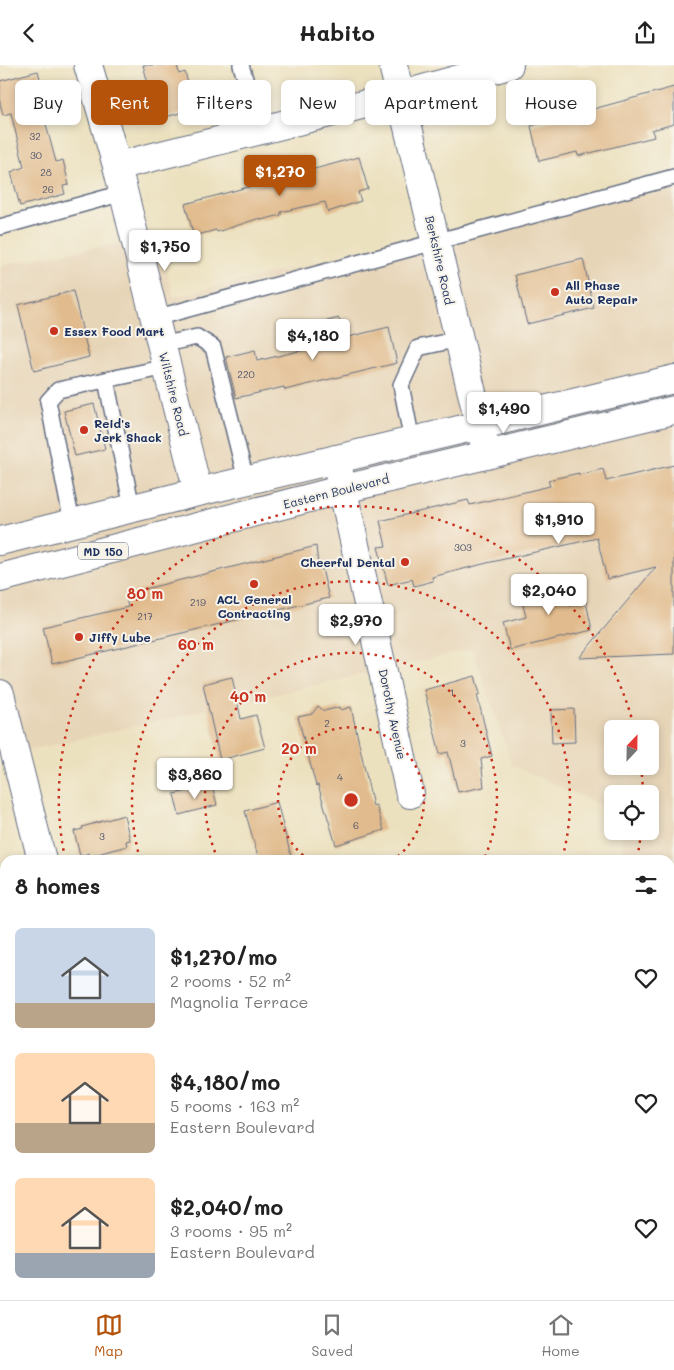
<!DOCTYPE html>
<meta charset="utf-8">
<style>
:root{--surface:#fff;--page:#f6f6f6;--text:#222;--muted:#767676;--line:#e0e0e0;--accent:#b45309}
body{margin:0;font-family:Mali,sans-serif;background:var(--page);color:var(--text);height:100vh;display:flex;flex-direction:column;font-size:19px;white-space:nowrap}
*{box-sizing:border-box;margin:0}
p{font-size:16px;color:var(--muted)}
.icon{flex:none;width:28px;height:28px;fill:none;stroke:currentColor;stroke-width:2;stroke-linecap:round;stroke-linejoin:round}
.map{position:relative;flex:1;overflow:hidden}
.drawer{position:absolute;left:0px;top:790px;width:675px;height:445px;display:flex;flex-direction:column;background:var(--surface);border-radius:15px 15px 0 0;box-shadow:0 2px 8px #0003}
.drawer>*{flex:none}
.guide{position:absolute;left:15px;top:15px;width:645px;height:45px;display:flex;gap:10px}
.needle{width:32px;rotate:22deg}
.buttons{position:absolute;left:604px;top:655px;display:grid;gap:10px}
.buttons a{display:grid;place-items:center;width:55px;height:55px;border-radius:8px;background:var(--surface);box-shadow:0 2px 8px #0003;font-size:25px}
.price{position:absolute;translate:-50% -42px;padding:0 11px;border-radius:5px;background:#fff;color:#222;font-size:16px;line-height:32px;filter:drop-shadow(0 1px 2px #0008)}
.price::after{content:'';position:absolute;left:50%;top:30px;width:15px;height:11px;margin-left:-8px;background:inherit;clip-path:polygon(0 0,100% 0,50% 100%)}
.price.on{background:var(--accent);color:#fff}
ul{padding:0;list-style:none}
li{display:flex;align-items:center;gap:15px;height:125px;padding:0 15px}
li span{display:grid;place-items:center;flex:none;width:140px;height:100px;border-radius:8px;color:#555}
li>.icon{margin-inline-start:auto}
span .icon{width:60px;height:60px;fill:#fffc;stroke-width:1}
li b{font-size:21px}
h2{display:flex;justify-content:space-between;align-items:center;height:60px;padding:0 15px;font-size:21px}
.pill{padding:0 18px;border-radius:8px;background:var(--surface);box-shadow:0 2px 8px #0003;font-size:18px;line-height:45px}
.pill.on{background:var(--accent);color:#fff}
header{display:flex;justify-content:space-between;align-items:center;height:65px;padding:0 15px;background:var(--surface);font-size:22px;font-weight:700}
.dock{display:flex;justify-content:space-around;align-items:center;height:70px;border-top:1px solid var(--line);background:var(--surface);font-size:14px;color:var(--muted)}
.dock a{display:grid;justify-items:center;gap:2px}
.dock .on{color:var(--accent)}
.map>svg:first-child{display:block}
</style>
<header><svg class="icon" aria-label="back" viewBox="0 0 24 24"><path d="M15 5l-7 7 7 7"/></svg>Habito<svg class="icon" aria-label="share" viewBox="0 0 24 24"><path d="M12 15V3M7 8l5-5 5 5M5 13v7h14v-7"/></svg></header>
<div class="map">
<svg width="674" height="1235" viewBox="0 0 674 1235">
<rect width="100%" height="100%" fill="#f7f3e8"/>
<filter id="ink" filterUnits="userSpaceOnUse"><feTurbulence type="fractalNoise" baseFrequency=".02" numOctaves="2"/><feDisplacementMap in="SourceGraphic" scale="10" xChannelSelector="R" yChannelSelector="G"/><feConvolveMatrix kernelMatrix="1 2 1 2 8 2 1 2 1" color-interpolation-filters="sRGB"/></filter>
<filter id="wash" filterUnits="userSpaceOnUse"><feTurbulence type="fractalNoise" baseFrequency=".0096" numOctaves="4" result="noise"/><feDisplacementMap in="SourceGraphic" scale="20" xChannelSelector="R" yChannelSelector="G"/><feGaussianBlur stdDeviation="1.12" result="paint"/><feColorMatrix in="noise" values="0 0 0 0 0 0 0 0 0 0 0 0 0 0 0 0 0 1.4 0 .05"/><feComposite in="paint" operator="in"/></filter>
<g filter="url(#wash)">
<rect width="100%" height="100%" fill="#ece1bf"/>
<!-- built -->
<path fill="#e7d5b8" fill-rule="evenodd" d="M 674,113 L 674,830 L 670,830 L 670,795 L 624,795 L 621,766 L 650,766 L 650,729 L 612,729 L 612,745 L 512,700 L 473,584 L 0,692 L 0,203 L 3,200 L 159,170 L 173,232 ZM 612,664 L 650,664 L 650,701 L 612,701 Z"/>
<g id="blocks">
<!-- building -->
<g fill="#e1bb8d">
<path d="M 143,0 L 177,0 L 179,9 L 185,7 L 195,44 L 158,54 Z"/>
<path d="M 38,6 L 43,25 L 37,26 L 56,97 L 63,95 L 69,120 L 63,121 L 65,129 L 20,141 L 11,107 L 24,102 L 11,48 L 3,50 L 0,38 L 0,16 Z"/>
<path d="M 674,22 L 674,59 L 652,65 L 654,72 L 578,91 L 577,87 L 539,96 L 531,61 Z"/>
<path d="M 359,92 L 368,124 L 358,127 L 361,136 L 328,147 L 325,137 L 281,147 L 281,150 L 261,155 L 260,153 L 217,167 L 216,165 L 194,171 L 185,139 Z"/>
<path d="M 583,194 L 594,243 L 527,259 L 515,210 Z"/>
<path d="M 73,226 L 89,292 L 34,306 L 18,240 Z"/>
<path d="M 339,253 L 344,273 L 389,262 L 397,298 L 285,325 L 284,322 L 236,333 L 226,292 L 255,285 L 257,296 L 320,281 L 314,259 Z"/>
<path d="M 94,339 L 105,384 L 75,391 L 64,346 Z"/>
<path d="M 674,400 L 674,589 L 579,593 L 656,502 L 607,514 L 597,473 L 487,498 L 432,512 L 433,516 L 414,521 L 412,514 L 388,520 L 378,482 L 386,481 L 380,456 L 468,435 L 470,440 L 550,421 L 548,415 L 579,408 L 579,410 L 603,404 L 606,416 Z"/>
<path d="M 316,481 L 318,500 L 321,500 L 329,533 L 52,599 L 43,562 L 128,542 L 125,529 Z"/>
<path d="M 582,518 L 592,565 L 510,585 L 503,558 L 526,552 L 520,528 L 551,521 L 552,524 Z"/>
<path d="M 475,611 L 480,629 L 477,630 L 492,691 L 481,694 L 484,722 L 458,727 L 448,687 L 440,689 L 424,625 Z"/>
<path d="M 232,612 L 241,654 L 256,650 L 265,683 L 220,695 L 203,619 Z"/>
<path d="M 318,641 L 324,646 L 340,642 L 341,645 L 351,642 L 373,741 L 376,740 L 384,765 L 336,780 L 318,720 L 316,721 L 298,652 L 312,649 Z"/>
<path d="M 574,644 L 575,677 L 552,678 L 551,645 Z"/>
<path d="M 212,720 L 217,740 L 179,750 L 174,729 Z"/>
<path d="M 277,737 L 292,795 L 259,795 L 245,746 Z"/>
<path d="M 124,750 L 130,775 L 126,776 L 127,781 L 90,791 L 89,788 L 80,791 L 74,766 L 83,764 L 82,762 Z"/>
</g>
</g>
</g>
<g filter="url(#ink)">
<use href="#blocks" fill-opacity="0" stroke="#646d80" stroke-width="1"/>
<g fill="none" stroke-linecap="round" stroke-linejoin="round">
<!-- service casing -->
<g stroke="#646d80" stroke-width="18">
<g id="service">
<path d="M 241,0 L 260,66"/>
<path d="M 0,162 L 123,128"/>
<path d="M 155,253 L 674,112"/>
<path d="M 161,280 L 197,272 L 213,282 L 246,415"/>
<path d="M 106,315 L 132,443"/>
<path d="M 412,376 L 401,320 L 418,283 L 459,274"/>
<path d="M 72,458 L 48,336 L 58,325 L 167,302"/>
</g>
</g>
<!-- minor casing -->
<g stroke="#646d80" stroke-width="30">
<g id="minor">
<path d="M 88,0 L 117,101 L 198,427"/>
<path d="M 393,0 L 487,390"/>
<path d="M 117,101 L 402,30 L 509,0"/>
<path d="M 336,394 L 410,729"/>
<path d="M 0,629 L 42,795"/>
<path d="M 670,1088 L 674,1087"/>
<path d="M 0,1160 L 5,1159"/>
<path d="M 6,1235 L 8,1230"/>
</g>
</g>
<!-- primary casing -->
<g stroke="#646d80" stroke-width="30">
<g id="primary">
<path d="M 0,476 L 198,427 L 674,314"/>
<path d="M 0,513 L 344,424 L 674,345"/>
</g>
</g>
<!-- service -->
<use href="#service" stroke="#fff" stroke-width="15"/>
<!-- minor -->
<use href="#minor" stroke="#fff" stroke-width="28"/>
<!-- primary -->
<use href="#primary" stroke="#fff" stroke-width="28"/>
</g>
</g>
<!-- distance rings -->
<g fill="none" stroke="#c8321e" stroke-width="2.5" stroke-dasharray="2.5 5">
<path d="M309 795A73 73 0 1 1 393 795"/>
<path d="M218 794A146 146 0 1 1 484 794"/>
<path d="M140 794A219 219 0 1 1 562 794"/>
<path d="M641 768A292 292 0 0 1 637 793M65 793A292 292 0 0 1 634 662M641 702A292 292 0 0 1 643 727"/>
</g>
<!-- markers -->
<g fill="#c8321e" stroke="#f7f3e8" stroke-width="2">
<circle cx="555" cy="227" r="5"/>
<circle cx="54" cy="266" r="5"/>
<circle cx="84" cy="365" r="5"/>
<circle cx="405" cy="497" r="5"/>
<circle cx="254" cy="519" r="5"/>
<circle cx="79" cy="572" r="5"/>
</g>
<g text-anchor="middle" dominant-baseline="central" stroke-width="4" stroke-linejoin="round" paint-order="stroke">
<!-- number labels -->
<g font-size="10" fill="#4c526a">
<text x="35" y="71">32</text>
<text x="36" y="90">30</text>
<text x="46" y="107">28</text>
<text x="48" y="124">26</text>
<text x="246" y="309">220</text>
<text x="463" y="482">303</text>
<text x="198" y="537">219</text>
<text x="145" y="551">217</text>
<text x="452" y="627">1</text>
<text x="327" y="658">2</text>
<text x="463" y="678">3</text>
<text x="340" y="712">4</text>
<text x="356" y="760">6</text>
<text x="102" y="771">3</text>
</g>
<!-- shield labels -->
<rect fill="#f7f3e8" stroke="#5d6a87" stroke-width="1" x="78" y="477.5" width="50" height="17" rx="4"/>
<g font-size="11" font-weight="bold" fill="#1b2f5e">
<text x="103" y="486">MD 150</text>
</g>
<!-- street labels -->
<g font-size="12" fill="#1b2f5e" stroke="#f7f3e8">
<text transform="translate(440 195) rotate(77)">Berkshire Road</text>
<text transform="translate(174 329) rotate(76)">Wiltshire Road</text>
<text transform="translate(336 426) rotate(-14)">Eastern Boulevard</text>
<text transform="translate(393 649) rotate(78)">Dorothy Avenue</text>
</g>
<!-- poi labels -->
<g font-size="12" font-weight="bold" fill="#1b2f5e" stroke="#f7f3e8" text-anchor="start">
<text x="565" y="220">All Phase<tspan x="565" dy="14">Auto Repair</tspan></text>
<text x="64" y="266">Essex Food Mart</text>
<text x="94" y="358">Reid's<tspan x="94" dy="14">Jerk Shack</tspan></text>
<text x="395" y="497" text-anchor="end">Cheerful Dental</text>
<text x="254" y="534" text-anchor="middle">ACL General<tspan x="254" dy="14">Contracting</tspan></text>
<text x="89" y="572">Jiffy Lube</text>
</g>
</g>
<circle cx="351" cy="735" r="8" fill="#c8321e" stroke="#f7f3e8" stroke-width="2.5"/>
<g font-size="15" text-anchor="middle" font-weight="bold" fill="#c8321e" stroke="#f7f3e8" stroke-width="4" stroke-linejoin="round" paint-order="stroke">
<text x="145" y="534">80 m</text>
<text x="196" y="585">60 m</text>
<text x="248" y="637">40 m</text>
<text x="299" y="689">20 m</text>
</g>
</svg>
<div class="buttons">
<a><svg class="needle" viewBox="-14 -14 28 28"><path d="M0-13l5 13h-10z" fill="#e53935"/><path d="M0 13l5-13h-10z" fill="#767676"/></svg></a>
<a><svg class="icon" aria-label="locate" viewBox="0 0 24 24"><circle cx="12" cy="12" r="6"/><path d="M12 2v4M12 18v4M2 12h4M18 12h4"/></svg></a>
</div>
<b class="price on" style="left:280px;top:132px">$1,270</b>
<b class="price" style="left:165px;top:207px">$1,750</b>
<b class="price" style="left:313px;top:296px">$4,180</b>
<b class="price" style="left:504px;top:369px">$1,490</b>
<b class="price" style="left:559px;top:480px">$1,910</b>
<b class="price" style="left:549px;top:551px">$2,040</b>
<b class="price" style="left:356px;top:581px">$2,970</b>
<b class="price" style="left:195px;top:735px">$3,860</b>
<div class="guide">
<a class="pill">Buy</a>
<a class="pill on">Rent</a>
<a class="pill">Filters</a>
<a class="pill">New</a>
<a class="pill">Apartment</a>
<a class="pill">House</a>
</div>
<section class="drawer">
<h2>8 homes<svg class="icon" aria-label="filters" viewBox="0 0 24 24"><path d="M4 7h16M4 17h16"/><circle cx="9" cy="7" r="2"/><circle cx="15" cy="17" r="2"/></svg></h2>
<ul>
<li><span style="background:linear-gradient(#c9d6e8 75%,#b9a48a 0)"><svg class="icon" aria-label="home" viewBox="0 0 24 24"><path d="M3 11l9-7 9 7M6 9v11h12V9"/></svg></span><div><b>$1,270/mo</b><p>2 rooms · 52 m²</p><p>Magnolia Terrace</p></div><svg class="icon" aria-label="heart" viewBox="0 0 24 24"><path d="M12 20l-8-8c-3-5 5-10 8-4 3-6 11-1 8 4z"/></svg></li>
<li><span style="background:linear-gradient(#ffd9b3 70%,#b9a48a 0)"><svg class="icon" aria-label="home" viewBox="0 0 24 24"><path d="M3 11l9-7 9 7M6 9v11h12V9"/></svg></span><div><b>$4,180/mo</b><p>5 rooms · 163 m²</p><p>Eastern Boulevard</p></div><svg class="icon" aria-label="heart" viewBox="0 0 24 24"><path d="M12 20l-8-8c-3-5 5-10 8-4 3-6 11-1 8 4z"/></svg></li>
<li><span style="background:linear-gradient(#ffd9b3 75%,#9aa5b1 0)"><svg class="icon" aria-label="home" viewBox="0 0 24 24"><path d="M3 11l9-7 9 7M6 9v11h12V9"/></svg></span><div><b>$2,040/mo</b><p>3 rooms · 95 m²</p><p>Eastern Boulevard</p></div><svg class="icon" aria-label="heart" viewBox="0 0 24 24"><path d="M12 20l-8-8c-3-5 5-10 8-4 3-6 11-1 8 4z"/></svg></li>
</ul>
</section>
</div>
<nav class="dock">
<a class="on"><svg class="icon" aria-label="map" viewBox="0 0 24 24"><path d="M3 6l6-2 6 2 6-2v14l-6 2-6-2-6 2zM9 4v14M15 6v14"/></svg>Map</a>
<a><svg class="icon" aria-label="saved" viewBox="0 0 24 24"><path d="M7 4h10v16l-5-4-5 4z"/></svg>Saved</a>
<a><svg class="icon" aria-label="home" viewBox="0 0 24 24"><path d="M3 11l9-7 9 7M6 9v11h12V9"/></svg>Home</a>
</nav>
